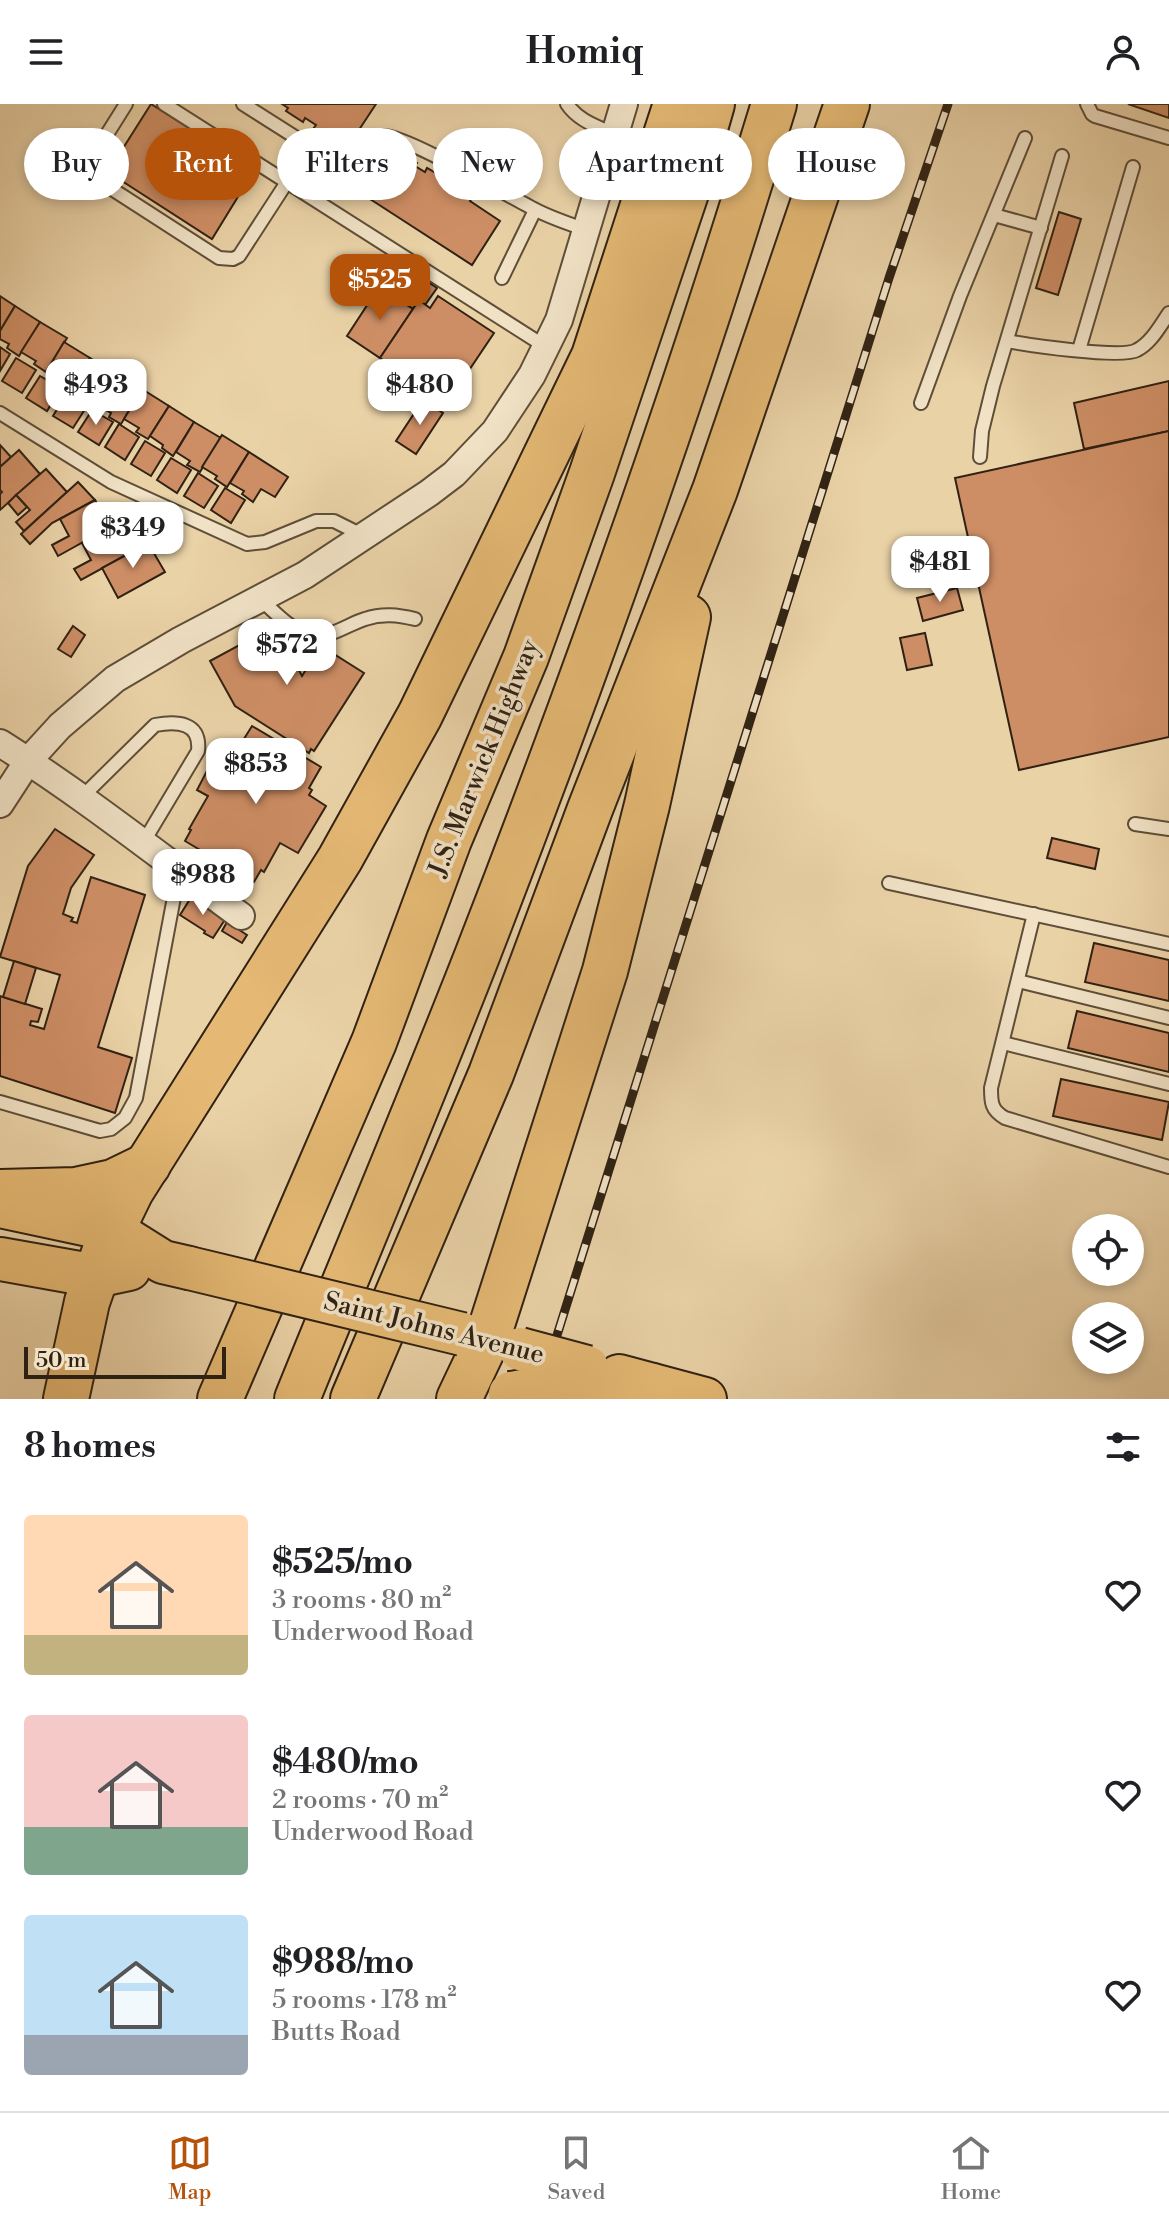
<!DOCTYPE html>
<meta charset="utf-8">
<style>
:root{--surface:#fff;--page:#f6f6f6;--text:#202124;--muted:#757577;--line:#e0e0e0;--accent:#b45309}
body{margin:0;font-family:"Libre Bodoni",serif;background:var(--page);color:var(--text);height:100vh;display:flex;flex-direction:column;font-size:30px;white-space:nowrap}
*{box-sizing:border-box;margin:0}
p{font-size:26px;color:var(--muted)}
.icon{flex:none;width:44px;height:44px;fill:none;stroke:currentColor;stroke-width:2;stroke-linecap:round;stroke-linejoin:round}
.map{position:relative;height:1295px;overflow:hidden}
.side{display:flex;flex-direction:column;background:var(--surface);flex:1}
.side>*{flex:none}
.top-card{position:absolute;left:24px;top:24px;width:1122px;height:72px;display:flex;gap:16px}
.fabs{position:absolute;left:1072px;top:1110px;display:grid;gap:16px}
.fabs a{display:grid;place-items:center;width:72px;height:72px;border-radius:50%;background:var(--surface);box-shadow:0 4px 12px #0003;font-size:40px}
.scale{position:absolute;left:24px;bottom:20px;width:202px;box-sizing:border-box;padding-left:8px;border:4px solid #302213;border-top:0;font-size:22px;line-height:28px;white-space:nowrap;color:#302213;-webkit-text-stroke:6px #f1e2c6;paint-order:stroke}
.price{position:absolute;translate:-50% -68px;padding:0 18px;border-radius:16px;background:#fff;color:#222;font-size:26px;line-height:52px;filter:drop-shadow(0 2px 4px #0008)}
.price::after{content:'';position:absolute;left:50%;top:48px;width:24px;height:18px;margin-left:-12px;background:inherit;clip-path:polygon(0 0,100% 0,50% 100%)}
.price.current{background:var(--accent);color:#fff}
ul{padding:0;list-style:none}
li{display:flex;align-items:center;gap:24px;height:200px;padding:0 24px}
li span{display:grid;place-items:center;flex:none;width:224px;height:160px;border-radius:8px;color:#555}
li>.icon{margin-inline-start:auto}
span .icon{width:96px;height:96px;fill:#fffc;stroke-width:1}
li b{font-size:34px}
h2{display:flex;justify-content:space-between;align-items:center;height:96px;padding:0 24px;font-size:34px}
.chip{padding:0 28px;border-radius:36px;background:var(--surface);box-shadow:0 4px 12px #0003;font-size:28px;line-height:72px}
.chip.current{background:var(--accent);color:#fff}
header{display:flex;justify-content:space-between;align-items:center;height:104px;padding:0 24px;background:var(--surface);font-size:36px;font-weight:700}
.dock{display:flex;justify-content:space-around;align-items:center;height:112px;border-top:2px solid var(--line);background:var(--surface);font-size:22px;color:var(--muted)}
.dock a{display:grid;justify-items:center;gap:4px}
.dock .current{color:var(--accent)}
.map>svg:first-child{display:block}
</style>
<header><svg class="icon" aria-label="menu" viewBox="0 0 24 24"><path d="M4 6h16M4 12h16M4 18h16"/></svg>Homiq<svg class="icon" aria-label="person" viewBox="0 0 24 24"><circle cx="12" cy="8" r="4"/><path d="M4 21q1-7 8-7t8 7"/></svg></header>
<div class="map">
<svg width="1169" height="1295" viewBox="0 0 1169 1295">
<rect width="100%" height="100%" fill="#ead2a7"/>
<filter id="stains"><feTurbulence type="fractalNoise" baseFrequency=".0025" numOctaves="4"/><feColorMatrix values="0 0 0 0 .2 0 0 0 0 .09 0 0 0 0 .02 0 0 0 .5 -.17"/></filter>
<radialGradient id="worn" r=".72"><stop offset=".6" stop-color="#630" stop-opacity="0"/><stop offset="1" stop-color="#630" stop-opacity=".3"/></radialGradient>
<!-- building -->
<g fill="#ce8e65" stroke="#302213" stroke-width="2">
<path d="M 151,0 L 255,65 L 212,135 L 108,68 Z"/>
<path d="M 282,0 L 376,0 L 349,41 L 334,31 L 331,37 L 313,25 L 316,21 L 305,14 L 303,18 L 286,7 L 288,4 Z"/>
<path d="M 1128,0 L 1169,0 L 1169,14 Z"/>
<path d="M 376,47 L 394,58 L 370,95 L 353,83 Z"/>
<path d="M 400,48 L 417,59 L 415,62 L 425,68 L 427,64 L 446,75 L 443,79 L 454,85 L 456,81 L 473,92 L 470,97 L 500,117 L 472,161 L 370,95 Z"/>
<path d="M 1059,108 L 1081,115 L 1058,191 L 1036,184 Z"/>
<path d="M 390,166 L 408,178 L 414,169 L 437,184 L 425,201 L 419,196 L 413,205 L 379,183 Z"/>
<path d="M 379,183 L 413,205 L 380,254 L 347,232 Z"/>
<path d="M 0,192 L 15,202 L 0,227 Z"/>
<path d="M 438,192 L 494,229 L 447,299 L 380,254 L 419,196 L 430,204 Z"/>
<path d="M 15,202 L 40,218 L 19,252 L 7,244 L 9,240 L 0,235 L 0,227 Z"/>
<path d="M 40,218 L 67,234 L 46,268 L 34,260 L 36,257 L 21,248 Z"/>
<path d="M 64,238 L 90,254 L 70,287 L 58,280 L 60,277 L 46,268 Z"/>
<path d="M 0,243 L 10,250 L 0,267 Z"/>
<path d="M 16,254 L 36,266 L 22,289 L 2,277 Z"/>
<path d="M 90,254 L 116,270 L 95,304 L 83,296 L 85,292 L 72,284 Z"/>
<path d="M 116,270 L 142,286 L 121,320 L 109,313 L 111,309 L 97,301 Z"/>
<path d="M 40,272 L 61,284 L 47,307 L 26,294 Z"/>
<path d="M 1169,277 L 1169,327 L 1084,345 L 1074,299 Z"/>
<path d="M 142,285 L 169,302 L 148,335 L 136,328 L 139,324 L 124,315 Z"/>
<path d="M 67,289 L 87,302 L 73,324 L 53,312 Z"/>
<path d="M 423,296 L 443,309 L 416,350 L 396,337 Z"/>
<path d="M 169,302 L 194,318 L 173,352 L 162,344 L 163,341 L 150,332 Z"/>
<path d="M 92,306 L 113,318 L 99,341 L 78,328 Z"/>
<path d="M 194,318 L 221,334 L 200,368 L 187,361 L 190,357 L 176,348 Z"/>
<path d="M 119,320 L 139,333 L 125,356 L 105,343 Z"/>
<path d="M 1169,327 L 1169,633 L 1019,666 L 955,374 Z"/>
<path d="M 222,331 L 249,348 L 227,383 L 215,375 L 217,372 L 202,363 Z"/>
<path d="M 145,337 L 165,349 L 151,372 L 131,360 Z"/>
<path d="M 0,341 L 11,353 L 0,363 Z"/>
<path d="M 19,346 L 40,370 L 0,406 L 0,390 L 2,388 L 0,386 L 0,363 Z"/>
<path d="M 249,348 L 288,373 L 275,393 L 261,385 L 253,398 L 242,390 L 244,387 L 230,379 Z"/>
<path d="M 171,354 L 191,366 L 177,389 L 157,376 Z"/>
<path d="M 46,365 L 67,388 L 24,427 L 16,418 L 30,406 L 16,391 Z"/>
<path d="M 198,369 L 218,382 L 204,404 L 184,392 Z"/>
<path d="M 78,378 L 95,396 L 52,419 L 30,440 L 21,430 Z"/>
<path d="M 225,384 L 245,396 L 231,419 L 211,406 Z"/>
<path d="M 16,391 L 27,403 L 18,411 L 8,399 Z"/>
<path d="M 95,396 L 110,423 L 58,452 L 52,441 L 69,432 L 60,415 Z"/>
<path d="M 117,419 L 132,448 L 81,476 L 74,465 L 91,456 L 82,439 Z"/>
<path d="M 148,439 L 165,468 L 118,494 L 102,464 Z"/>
<path d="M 957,484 L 963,506 L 923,517 L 917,494 Z"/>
<path d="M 73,522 L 85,531 L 71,553 L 58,545 Z"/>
<path d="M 275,522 L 302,572 L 321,542 L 364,569 L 314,647 L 311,645 L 309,649 L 235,602 L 210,557 Z"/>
<path d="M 925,529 L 932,561 L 907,566 L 900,534 Z"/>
<path d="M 252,622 L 321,663 L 309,684 L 312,686 L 309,691 L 326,702 L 298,749 L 280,739 L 264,768 L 261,766 L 254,778 L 185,737 L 191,726 L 189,725 L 208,692 L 197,686 L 209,663 L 222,670 Z"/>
<path d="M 55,725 L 94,751 L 71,784 L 63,810 L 73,814 L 71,817 L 77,819 L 91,773 L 145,791 L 98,943 L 132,954 L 115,1009 L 0,972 L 0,892 L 42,905 L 38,918 L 31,917 L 30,921 L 44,925 L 60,871 L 0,853 L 28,762 Z"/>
<path d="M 1052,734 L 1099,745 L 1095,765 L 1047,754 Z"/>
<path d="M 192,792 L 226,814 L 213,834 L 204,829 L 205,827 L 180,811 Z"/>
<path d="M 227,818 L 247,831 L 242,839 L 222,827 Z"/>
<path d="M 1094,839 L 1169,856 L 1169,897 L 1085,878 Z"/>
<path d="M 14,857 L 36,864 L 25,900 L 3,893 Z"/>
<path d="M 1077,907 L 1169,929 L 1169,968 L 1068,944 Z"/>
<path d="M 1061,975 L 1169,998 L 1162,1036 L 1053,1012 Z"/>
</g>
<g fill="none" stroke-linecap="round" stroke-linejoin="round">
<!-- service casing -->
<g stroke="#5e4e38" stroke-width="16">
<g id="service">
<path d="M 126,0 L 94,51 L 93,67 L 98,76 L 219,154 L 233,155 L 239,152 L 287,78"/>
<path d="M 164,0 L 546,243"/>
<path d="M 243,0 L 336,59 C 357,57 362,35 383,32 C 404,30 508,92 534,105 C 551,114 569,120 587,126"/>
<path d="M 567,0 C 578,17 599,23 616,31"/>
<path d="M 1087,0 L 1092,10 L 1095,12 L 1169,34"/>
<path d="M 994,111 L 1041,124"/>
<path d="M 502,174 L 535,106"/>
<path d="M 1007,237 C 1028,241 1122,255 1137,246 C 1151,239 1160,222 1169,209"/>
<path d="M 1079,246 L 1133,63"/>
<path d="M 921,299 L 960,192 L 1025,34"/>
<path d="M 0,309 L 111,378 L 247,440 L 265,438 L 316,417 L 334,417 L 364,432"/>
<path d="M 980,353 L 982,327 L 993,282 L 1062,52"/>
<path d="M 260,495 C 275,508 291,527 311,531 C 330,535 348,520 365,515 C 383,509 398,511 415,515"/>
<path d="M 80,695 L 155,621 C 177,617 201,618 198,647 L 143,739"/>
<path d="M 1135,720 L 1169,725"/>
<path d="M 889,779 L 1169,840"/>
<path d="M 1034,810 L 991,984 C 991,998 991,1006 1005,1014 L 1169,1063"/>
<path d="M 1018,877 L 1169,914"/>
<path d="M 1003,939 L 1169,980"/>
<path d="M 0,998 L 100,1027 L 111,1025 L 125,1014 L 136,994 L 179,767"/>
</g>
</g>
<!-- minor casing -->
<g stroke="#5e4e38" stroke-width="30">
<g id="minor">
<path d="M 0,639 C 84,692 162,754 241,812"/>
<path d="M 0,700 L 28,657 L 60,622 L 115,575 L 181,536 L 305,471 L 429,389 L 454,370 L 495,327 L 532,271 L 559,216 L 624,0"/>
</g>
</g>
<!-- trunk casing -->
<g stroke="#302213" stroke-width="46">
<g id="trunk">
<path d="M 0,1102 L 112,1126 L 163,1158 L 189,1164"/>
<path d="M 0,1155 L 96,1172 L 129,1165"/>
<path d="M 619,1272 L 705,1295"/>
</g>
</g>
<!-- motorway casing -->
<g stroke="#302213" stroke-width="48">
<g id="motorway">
<path d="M 0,1088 L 76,1086 L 113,1078 L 148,1061"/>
<path d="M 582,1280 L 652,1282"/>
<path d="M 66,1295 L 87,1198 L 112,1126 L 131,1087 L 340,755 L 420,611 L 594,252 L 676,0"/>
<path d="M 220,1295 L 374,938 L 449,736 L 526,553 L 592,369 L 689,80 L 712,0"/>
<path d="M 297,1295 C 357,1147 419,1000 477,852 C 586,572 687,287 774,0"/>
<path d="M 353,1295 L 491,970 L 590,705 L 715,386 L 847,0"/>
<path d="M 459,1295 L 487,1236 L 605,867 L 647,701 L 688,513"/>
</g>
</g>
<!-- service -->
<use href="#service" stroke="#f1e2c6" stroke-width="12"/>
<!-- minor -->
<use href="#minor" stroke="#f1e2c6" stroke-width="26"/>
<!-- trunk -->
<use href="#trunk" stroke="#e5b974" stroke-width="42"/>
<!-- motorway -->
<use href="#motorway" stroke="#e5b974" stroke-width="44"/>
<!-- rail casing -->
<g stroke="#302213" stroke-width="9">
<path id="rail" d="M 537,1295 L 889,174 L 948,0"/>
</g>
<!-- rail -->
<use href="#rail" stroke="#f1e2c6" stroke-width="6" stroke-dasharray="18" stroke-linecap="butt"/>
<!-- trunk-bridge casing -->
<g stroke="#302213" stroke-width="46" stroke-linecap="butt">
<g id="trunk-bridge">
<path d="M 189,1164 L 462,1230"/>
<path d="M 520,1245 L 587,1263"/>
</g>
</g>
<!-- motorway-bridge casing -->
<g stroke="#302213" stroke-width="48" stroke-linecap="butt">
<path id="motorway-bridge" d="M 511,1290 L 546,1284 L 582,1280"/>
</g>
<!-- trunk-bridge -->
<use href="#trunk-bridge" stroke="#e5b974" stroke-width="42"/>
<!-- motorway-bridge -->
<use href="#motorway-bridge" stroke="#e5b974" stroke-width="44"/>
</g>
<g text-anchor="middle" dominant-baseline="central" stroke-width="7" stroke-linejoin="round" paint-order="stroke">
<!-- street labels -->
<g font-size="26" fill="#302213" stroke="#f1e2c6">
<text transform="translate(484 654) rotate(-68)">J.S. Marwick Highway</text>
<text transform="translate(434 1224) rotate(14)">Saint Johns Avenue</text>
</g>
</g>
<rect width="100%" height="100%" filter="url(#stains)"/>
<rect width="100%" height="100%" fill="url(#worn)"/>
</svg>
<div class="fabs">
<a><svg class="icon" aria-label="locate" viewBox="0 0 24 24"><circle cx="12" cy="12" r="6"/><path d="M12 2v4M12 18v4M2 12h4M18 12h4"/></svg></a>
<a><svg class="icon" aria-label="layers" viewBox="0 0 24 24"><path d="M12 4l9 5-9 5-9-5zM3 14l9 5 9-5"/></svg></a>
</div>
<div class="scale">50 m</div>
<b class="price current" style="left:380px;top:218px">$525</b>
<b class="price" style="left:96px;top:323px">$493</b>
<b class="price" style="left:420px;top:323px">$480</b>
<b class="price" style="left:133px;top:466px">$349</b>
<b class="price" style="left:940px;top:500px">$481</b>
<b class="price" style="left:287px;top:583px">$572</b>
<b class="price" style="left:256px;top:702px">$853</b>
<b class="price" style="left:203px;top:813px">$988</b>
<div class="top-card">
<a class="chip">Buy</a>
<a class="chip current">Rent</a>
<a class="chip">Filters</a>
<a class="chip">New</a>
<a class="chip">Apartment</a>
<a class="chip">House</a>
</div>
</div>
<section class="side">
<h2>8 homes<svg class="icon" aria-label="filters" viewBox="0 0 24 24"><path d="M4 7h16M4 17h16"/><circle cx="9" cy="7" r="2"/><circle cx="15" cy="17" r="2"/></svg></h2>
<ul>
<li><span style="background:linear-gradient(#ffd9b3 75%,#c2b280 0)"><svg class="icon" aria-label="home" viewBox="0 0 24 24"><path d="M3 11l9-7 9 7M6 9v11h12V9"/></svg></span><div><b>$525/mo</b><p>3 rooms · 80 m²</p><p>Underwood Road</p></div><svg class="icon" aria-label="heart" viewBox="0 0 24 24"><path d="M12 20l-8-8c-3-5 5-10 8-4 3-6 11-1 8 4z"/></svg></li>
<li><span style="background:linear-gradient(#f6c9c9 70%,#7fa58c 0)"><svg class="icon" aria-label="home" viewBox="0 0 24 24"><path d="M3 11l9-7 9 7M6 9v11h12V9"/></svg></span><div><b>$480/mo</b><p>2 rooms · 70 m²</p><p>Underwood Road</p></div><svg class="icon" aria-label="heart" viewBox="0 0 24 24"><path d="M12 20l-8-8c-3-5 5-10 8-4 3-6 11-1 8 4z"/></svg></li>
<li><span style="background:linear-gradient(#bfe0f5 75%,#9aa5b1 0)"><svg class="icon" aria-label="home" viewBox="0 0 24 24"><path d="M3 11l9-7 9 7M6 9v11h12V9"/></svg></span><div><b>$988/mo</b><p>5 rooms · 178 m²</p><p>Butts Road</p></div><svg class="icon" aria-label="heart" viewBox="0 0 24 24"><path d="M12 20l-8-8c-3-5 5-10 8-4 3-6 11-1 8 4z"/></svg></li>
</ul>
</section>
<nav class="dock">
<a class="current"><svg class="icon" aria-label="map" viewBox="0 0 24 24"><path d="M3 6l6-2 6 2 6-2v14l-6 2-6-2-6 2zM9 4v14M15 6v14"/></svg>Map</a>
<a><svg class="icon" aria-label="saved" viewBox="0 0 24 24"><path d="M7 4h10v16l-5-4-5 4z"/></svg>Saved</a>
<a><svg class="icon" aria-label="home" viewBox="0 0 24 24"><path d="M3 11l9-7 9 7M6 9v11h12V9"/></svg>Home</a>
</nav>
